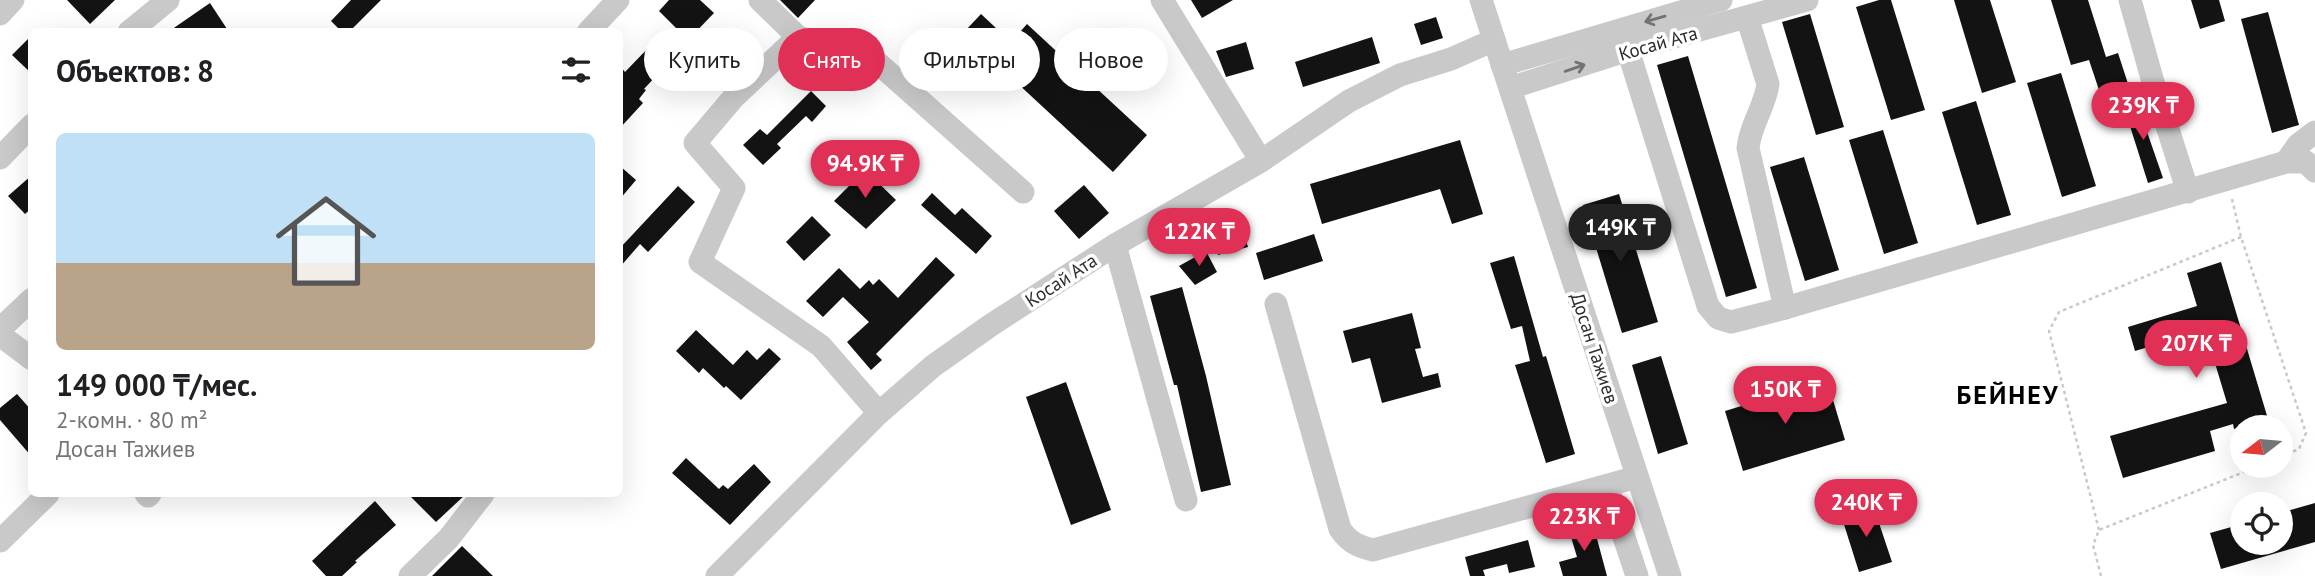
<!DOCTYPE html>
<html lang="ru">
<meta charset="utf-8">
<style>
:root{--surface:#fff;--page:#f2f2f2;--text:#202124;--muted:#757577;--accent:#e13055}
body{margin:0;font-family:"PT Sans",sans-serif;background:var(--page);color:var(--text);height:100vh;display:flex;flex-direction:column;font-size:26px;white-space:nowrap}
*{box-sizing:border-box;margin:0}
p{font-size:23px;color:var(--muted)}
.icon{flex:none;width:38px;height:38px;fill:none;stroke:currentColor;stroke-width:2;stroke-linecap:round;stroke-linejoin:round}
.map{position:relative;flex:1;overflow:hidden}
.drawer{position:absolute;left:28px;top:28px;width:595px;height:469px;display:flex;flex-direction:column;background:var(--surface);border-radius:10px;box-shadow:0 7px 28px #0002}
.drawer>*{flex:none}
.hud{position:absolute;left:644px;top:28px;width:665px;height:63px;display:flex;gap:14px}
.needle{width:46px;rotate:254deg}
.controls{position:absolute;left:2230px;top:415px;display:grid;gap:14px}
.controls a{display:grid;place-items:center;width:63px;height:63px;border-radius:50%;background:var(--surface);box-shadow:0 7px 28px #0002;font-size:35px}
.price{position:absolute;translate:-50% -60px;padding:0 16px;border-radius:24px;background:var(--accent);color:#fff;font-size:23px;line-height:46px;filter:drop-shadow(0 2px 4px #0008)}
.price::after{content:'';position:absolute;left:50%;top:42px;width:21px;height:16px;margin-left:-10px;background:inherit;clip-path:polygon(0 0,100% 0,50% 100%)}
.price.on{background:#222;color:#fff}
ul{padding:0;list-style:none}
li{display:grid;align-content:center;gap:14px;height:371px;padding:0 28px}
li span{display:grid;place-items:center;height:217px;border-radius:10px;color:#555}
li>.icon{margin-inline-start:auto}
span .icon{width:126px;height:126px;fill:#fffc;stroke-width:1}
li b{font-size:30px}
h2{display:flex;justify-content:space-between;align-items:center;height:84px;padding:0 28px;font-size:30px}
.pill{padding:0 24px;border-radius:32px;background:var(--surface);box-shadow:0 7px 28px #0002;font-size:24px;line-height:63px}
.pill.on{background:var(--accent);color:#fff}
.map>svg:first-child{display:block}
</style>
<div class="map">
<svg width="2315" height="576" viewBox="0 0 2315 576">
<rect width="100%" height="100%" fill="#fff"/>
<!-- building -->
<g fill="#131313">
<path d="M 67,0 L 115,0 L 90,24 Z"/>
<path d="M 351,0 L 381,0 L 349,32 L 342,32 L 331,21 Z"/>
<path d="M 669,0 L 700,0 L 714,13 L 688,40 L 659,11 Z"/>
<path d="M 780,0 L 815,0 L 798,18 Z"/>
<path d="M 1191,0 L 1233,0 L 1202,18 Z"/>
<path d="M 1879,0 L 1891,0 L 1925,110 L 1891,120 L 1856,7 Z"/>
<path d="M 1954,0 L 1990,0 L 2016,82 L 1982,93 Z"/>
<path d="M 2051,0 L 2088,0 L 2106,57 L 2118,53 L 2132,96 L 2104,105 L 2089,60 L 2071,65 Z"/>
<path d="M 2191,0 L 2219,0 L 2225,21 L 2200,29 Z"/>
<path d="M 210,3 L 229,32 L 168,32 Z"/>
<path d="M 2268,12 L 2299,125 L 2272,133 L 2241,19 Z"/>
<path d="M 981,14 L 1011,42 L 1027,24 L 1147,135 L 1113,172 L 989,57 L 958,90 L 932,66 Z"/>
<path d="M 1810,14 L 1844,127 L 1816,135 L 1782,22 Z"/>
<path d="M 1436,17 L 1443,38 L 1421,45 L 1414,24 Z"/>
<path d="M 32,35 L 32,74 L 12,55 Z"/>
<path d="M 1372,37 L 1380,63 L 1303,87 L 1295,62 Z"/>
<path d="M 1246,42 L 1254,69 L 1226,77 L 1216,51 Z"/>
<path d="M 651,45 L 669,62 L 644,89 L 646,90 L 639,99 L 643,103 L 620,128 L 620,66 L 625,72 Z"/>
<path d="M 1688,56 L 1757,288 L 1726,297 L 1657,65 Z"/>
<path d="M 2061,73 L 2096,186 L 2062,197 L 2027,83 Z"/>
<path d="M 811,91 L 826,106 L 812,122 L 806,116 L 777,144 L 781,148 L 763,165 L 743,145 L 760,129 L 767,135 Z"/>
<path d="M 2136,100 L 2163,178 L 2148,183 L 2123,104 Z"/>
<path d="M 1976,101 L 2011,215 L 1977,225 L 1942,112 Z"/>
<path d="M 1883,130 L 1918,243 L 1884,254 L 1849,140 Z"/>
<path d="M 1460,140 L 1483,214 L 1452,224 L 1440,189 L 1322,224 L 1310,184 Z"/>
<path d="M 1804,157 L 1839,270 L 1805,281 L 1770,167 Z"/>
<path d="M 620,166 L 636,180 L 620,199 Z"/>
<path d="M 865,170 L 896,200 L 866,229 L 834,201 Z"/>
<path d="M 32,175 L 32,208 L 25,214 L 8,196 Z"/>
<path d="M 1084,185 L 1109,213 L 1079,239 L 1054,211 Z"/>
<path d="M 678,186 L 695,202 L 648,252 L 640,244 L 620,267 L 620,248 Z"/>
<path d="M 932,193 L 955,215 L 962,208 L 992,236 L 976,254 L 921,205 Z"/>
<path d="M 1619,194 L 1658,322 L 1622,333 L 1583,205 Z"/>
<path d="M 812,216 L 831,235 L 804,261 L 786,242 Z"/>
<path d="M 1244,234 L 1248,247 L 1218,255 L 1215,242 Z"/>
<path d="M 1314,234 L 1323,261 L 1264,280 L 1256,253 Z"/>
<path d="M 1206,251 L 1217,272 L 1195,285 L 1179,266 Z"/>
<path d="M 1514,256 L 1543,357 L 1546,356 L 1575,454 L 1546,463 L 1515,365 L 1530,361 L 1522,326 L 1511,329 L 1490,263 Z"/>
<path d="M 936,257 L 955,275 L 876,354 L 882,360 L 871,370 L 847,342 L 869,322 L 843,297 L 823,317 L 806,301 L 839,268 L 860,289 L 869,280 L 873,285 L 879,279 L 898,298 Z"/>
<path d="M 2221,262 L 2268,419 L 2234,429 L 2233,424 L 2210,431 L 2215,451 L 2123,478 L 2110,436 L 2227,403 L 2205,330 L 2135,351 L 2128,327 L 2197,306 L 2187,273 Z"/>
<path d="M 1182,287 L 1206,376 L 1231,485 L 1201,492 L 1177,385 L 1174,385 L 1150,296 Z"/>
<path d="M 1412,313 L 1421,348 L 1415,349 L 1423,377 L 1438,373 L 1441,387 L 1382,403 L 1370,358 L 1352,363 L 1343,331 Z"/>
<path d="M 696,330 L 733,365 L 747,350 L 757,360 L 769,348 L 781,359 L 741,400 L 726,386 L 724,388 L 703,368 L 699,373 L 676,351 Z"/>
<path d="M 1661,356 L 1688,444 L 1658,454 L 1632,365 Z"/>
<path d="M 1827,380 L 1845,440 L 1743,471 L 1725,411 Z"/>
<path d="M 1066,382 L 1111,510 L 1071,525 L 1026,397 Z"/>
<path d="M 17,394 L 32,411 L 32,457 L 0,420 L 0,408 Z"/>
<path d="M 686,458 L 719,489 L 723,485 L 728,489 L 754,464 L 771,482 L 730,525 L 672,473 Z"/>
<path d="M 408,494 L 466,494 L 436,522 Z"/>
<path d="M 375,501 L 396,525 L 355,561 L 357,562 L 342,576 L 326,576 L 312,561 Z"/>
<path d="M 2315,503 L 2315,542 L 2221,569 L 2210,533 L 2242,524 L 2242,542 L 2280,542 L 2280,513 Z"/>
<path d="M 1873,505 L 1892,562 L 1859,572 L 1841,515 Z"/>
<path d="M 1592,520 L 1607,576 L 1563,576 L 1559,562 L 1577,557 L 1568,527 Z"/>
<path d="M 1528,540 L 1535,567 L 1509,573 L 1507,564 L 1483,570 L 1485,576 L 1470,576 L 1465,557 Z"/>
<path d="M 462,546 L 493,576 L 432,576 Z"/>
</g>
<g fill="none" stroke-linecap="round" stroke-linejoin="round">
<!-- path -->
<g stroke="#c9c9c9" stroke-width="2.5" stroke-dasharray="3.5 3.5" stroke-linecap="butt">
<path d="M 2232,199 L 2241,237 L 2306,433 L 2299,449 L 2280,457"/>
<path d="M 2099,530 L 2049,331 L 2059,312 L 2241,237"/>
<path d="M 2101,576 L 2093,545 L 2099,530 L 2259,466"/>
</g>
<!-- minor -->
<g stroke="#c9c9c9" stroke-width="23">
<path d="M 760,0 L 798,37"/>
<path d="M 1162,0 L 1261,161"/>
<path d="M 1481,0 L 1670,576"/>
<path d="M 2130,0 L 2153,82 L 2188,192"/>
<path d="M 0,14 L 13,0"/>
<path d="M 1747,17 L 1768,84 C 1765,107 1750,125 1748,148 L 1785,308"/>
<path d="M 129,32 L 168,0"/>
<path d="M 588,32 L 618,0"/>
<path d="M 1628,50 L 1708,306 L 1718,318 L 1731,322 L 1785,308 L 2286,162 L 2306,162 L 2315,171"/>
<path d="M 1502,65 L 1721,0"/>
<path d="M 1510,88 L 1628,50 L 1807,0"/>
<path d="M 0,158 L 32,125"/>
<path d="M 2286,162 L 2298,145 L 2315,132"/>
<path d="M 1115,245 L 1186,500"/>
<path d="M 1276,304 L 1340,529 C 1349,542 1357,546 1373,550 L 1637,477"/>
<path d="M 0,329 L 32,299"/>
<path d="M 0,335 L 32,359"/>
<path d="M 879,413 L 821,346 L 700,262 L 734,188 L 695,143 L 734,97 L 798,37 L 870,56 L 1023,192"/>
<path d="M 1607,486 L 1637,576"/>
<path d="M 146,494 L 148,496 L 150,494"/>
<path d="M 0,541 L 48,494"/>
<path d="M 410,576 L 449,538 L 483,494"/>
<path d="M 717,576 L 879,413 L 933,366 L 991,325 L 1115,245 L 1261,161 L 1349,101 L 1400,75 L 1451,59 L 1494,40"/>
</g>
</g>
<!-- one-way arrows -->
<defs><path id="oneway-shaft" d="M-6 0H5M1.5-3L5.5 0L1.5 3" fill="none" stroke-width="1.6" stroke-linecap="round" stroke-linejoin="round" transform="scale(1.75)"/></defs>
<g stroke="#737373">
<use href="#oneway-shaft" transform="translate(1655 19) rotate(164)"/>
<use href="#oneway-shaft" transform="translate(1575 68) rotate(-19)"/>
</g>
<g text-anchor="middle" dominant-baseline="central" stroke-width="7" stroke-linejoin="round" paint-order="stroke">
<!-- street labels -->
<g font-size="19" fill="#2c2c2c" stroke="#fff">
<text transform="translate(1658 43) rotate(-16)">Косай Ата</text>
<text transform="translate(1061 280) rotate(-33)">Косай Ата</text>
<text transform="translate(1595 348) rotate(72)">Досан Тажиев</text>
</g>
<!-- district labels -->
<g font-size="26" font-weight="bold" letter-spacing="2" fill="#000" stroke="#fff">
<text x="2008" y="394">БЕЙНЕУ</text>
</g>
</g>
</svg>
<div class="controls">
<a><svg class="needle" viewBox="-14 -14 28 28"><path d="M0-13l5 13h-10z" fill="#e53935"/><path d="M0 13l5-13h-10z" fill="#757577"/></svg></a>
<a><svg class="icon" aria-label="locate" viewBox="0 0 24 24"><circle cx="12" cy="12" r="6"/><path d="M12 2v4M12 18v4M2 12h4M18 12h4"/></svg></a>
</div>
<b class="price" style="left:2143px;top:142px">239K ₸</b>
<b class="price" style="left:865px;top:200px">94.9K ₸</b>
<b class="price on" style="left:1620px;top:264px">149K ₸</b>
<b class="price" style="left:1199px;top:268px">122K ₸</b>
<b class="price" style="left:2196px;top:380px">207K ₸</b>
<b class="price" style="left:1785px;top:426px">150K ₸</b>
<b class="price" style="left:1866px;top:539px">240K ₸</b>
<b class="price" style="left:1584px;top:553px">223K ₸</b>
<div class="hud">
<a class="pill">Купить</a>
<a class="pill on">Снять</a>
<a class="pill">Фильтры</a>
<a class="pill">Новое</a>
</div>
<section class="drawer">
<h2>Объектов: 8<svg class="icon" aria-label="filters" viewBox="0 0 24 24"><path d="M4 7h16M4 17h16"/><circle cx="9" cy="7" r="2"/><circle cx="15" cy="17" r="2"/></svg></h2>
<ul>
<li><span style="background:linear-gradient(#bfe0f5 60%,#b9a48a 0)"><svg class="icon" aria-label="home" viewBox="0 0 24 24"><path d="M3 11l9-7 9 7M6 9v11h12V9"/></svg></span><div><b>149 000 ₸/мес.</b><p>2-комн. · 80 m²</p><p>Досан Тажиев</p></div></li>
</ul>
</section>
</div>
